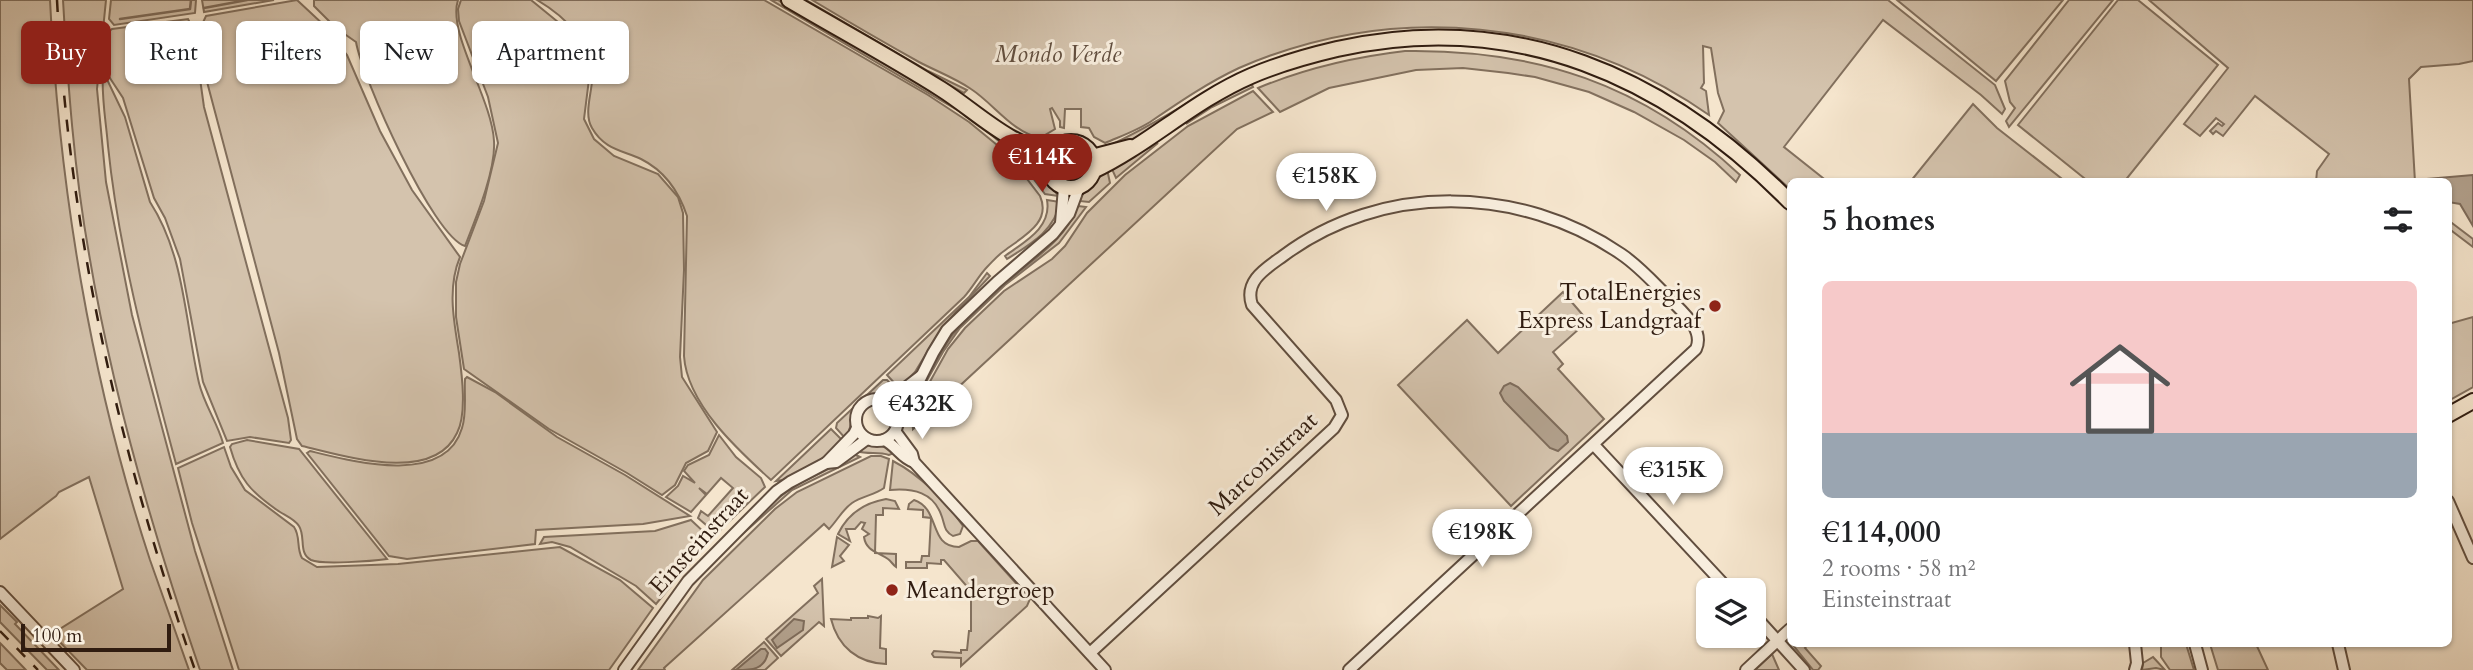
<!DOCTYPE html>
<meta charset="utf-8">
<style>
:root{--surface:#fff;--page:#f6f6f6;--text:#202124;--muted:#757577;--line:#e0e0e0;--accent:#8f2418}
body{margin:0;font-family:Cardo,serif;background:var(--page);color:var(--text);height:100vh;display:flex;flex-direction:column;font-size:26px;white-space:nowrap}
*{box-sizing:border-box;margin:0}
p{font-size:23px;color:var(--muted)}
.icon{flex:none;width:38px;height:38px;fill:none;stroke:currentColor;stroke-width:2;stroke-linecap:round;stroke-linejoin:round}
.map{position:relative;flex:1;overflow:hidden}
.sheet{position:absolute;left:1787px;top:178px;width:665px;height:469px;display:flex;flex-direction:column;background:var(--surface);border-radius:10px;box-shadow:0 2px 5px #0004}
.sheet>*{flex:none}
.banner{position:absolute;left:21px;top:21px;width:665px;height:63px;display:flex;gap:14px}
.tools{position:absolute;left:1696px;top:578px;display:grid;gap:14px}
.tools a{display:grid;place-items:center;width:70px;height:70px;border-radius:10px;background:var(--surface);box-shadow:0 2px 5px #0004;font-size:35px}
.scale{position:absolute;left:21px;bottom:18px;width:150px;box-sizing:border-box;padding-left:7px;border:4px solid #301c10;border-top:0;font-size:19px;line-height:24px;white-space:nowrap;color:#301c10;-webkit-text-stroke:5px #f8eede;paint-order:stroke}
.price{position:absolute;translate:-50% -60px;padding:0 16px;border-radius:24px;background:#fff;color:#222;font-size:23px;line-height:46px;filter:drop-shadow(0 2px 4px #0008)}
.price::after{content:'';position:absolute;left:50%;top:42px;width:21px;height:16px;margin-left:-10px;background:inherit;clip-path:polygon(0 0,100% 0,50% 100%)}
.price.on{background:var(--accent);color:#fff}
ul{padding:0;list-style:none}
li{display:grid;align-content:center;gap:14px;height:371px;padding:0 35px}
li+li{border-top:2px solid var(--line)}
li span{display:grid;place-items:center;height:217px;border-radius:10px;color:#555}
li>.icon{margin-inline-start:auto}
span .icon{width:126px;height:126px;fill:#fffc;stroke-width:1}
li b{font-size:30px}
h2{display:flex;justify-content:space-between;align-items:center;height:84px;padding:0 35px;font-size:30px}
.chip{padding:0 24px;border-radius:10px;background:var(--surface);box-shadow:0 2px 5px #0004;font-size:24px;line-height:63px}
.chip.on{background:var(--accent);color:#fff}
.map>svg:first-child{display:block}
</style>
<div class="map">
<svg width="2473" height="670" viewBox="0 0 2473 670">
<rect width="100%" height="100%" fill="#f5e5cd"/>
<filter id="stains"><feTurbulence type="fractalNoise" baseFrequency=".00286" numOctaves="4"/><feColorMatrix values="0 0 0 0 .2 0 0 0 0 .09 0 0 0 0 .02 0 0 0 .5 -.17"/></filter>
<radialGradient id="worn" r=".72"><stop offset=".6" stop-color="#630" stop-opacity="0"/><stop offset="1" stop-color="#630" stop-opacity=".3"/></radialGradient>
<!-- green -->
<g fill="#d4c3ad" stroke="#82705e" stroke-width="2">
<path d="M 0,0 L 50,0 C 59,187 91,381 150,560 C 163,597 176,633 189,670 L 87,670 L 52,634 L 123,589 L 89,477 L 59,492 L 56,496 L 0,539 Z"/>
<path d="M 63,0 L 106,0 L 97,89 L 106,182 L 132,315 L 195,551 L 233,670 L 200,670 C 153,534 113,396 89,254 C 74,170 68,85 63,0 Z"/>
<path d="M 111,0 L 196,0 L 195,13 L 114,25 L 109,19 Z"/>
<path d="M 202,0 L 274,0 L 204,12 Z"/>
<path d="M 297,0 L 341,41 L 342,49 L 347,55 L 380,131 L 412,190 L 460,257 C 447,288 454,322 459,353 C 462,375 467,414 457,433 C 433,485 342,455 302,446 L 297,439 L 279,353 L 206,78 C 202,57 195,36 206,16 Z"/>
<path d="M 314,0 L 458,0 C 447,33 492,99 494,141 C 496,170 476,218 465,246 C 433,237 362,77 356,42 L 336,28 L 314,6 Z"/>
<path d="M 461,0 L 531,0 L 574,35 L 586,62 L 589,79 L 584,119 L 594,139 L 614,156 L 658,174 L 678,197 L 683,213 L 684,270 L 680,357 L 682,377 L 717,432 L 708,451 L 686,463 L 675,485 L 662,495 L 627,473 L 549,429 L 464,369 L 456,317 L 456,282 L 460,264 L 484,201 L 498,143 L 488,97 L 459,21 L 458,9 Z"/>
<path d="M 537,0 L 764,0 L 928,95 L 969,122 L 1008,154 L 1040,196 C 1052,223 1022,237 1004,251 C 998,255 993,261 988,266 C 979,275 973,287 964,297 L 771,480 C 738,450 687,404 684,356 L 687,216 C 679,192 665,171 641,159 C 621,150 604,149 592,128 C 584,114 591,96 592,81 C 594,44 566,17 537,0 Z"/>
<path d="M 771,0 L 778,0 C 865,51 953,99 1031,163 L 1028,172 L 1005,146 L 969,117 Z"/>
<path d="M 799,0 L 806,0 L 928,71 L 967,90 L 964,93 Z"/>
<path d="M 812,0 L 1888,0 L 1995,85 L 2005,109 L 2002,114 L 1981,95 L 1883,20 L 1784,147 L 1828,182 L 1790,182 L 1790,189 L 1718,123 L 1724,111 L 1718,93 L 1711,48 L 1703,46 L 1704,83 L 1701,88 L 1706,91 L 1709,115 C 1570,18 1395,0 1239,68 C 1209,82 1181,101 1153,120 C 1139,130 1121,136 1105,143 L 1094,137 L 1089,128 L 1081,127 L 1081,109 L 1065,109 L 1064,128 L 1060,127 L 1060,121 L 1052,108 L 1050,109 L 1055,129 L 1040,138 C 1012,132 994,104 971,89 C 955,78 936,71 919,62 C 883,42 847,21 812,0 Z"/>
<path d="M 1897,0 L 2063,0 L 1996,81 Z"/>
<path d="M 2069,0 L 2113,0 L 2009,127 L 2006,121 L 2015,108 L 2010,102 L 2005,81 Z"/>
<path d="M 2118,0 L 2138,0 L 2218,65 L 2124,182 L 2089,182 L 2018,125 Z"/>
<path d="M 2149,0 L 2473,0 L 2473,61 L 2459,64 L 2421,67 L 2409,79 L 2415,182 L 2316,182 L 2317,171 L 2329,154 L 2255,96 L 2223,136 L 2216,131 L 2213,134 L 2210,131 L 2218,123 L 2222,126 L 2224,124 L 2216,118 L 2200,136 L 2184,124 L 2228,68 Z"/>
<path d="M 188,19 L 193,29 L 204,107 L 288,418 L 291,440 L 289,443 L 250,437 L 227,441 L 203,382 L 180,259 L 165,218 L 154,198 L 123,98 L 104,69 L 107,33 L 112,29 Z"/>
<path d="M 1405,51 C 1536,49 1643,84 1740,175 L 1736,182 L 1715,162 L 1684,140 L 1634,112 L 1589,92 L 1535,77 L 1508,73 L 1463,68 L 1416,70 L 1329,88 L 1280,112 L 1258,88 C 1306,68 1354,57 1405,51 Z"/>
<path d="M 1246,70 L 1247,72 C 1232,79 1217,86 1203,94 C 1178,109 1136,145 1108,146 C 1156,125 1199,94 1246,70 Z"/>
<path d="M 103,71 L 125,117 L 150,202 C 185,256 185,322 199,383 C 204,404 217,422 223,443 L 176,464 C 148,359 119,254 108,146 C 106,121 101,96 103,71 Z"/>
<path d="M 1251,83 L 1253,87 L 1212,107 L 1186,124 L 1191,115 Z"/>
<path d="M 1253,91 L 1273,112 L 1237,129 L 913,429 L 912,417 L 919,407 L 917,405 L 948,349 L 965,328 L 1004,291 L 1052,259 L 1065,246 L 1087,213 L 1125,175 L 1188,126 Z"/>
<path d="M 1973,104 L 1997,128 L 2066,182 L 1910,182 Z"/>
<path d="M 1158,143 L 1116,178 L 1111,167 Z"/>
<circle cx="1071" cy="166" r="13"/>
<path d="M 1035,166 L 1042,171 L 1058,196 L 1045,194 L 1033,178 Z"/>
<path d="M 1107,169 L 1110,183 L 1089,202 L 1079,201 C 1083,189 1096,176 1107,169 Z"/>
<path d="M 1047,200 L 1060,202 C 1055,231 1029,245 1007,259 L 1005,256 C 1024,242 1052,228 1047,200 Z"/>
<path d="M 1078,206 L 1086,207 L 1059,243 L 1005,285 L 960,328 L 943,352 L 914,403 L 911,400 C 930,378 938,350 958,328 C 972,312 988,296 1005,283 C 1034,258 1063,243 1078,206 Z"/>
<path d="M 2448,220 L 2473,239 L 2473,247 L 2448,228 Z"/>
<path d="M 987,273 L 990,276 L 943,326 L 915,372 L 899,388 L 887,375 L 969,297 Z"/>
<path d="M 1563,292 L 1588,321 L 1553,352 L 1563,364 L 1558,369 L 1604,419 L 1511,506 L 1398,385 L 1467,320 L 1498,353 Z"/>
<path d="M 2473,317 L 2473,387 L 2448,401 L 2448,324 Z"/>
<path d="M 467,377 L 495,392 L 557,437 L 625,475 L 690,516 L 643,524 L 536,530 L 535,544 L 407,559 L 389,556 L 307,453 L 310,451 C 351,461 445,487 462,428 C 467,413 464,394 465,379 Z"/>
<path d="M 883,380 L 887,380 L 897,390 C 883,398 861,394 854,412 C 850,422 852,429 845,438 L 836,428 L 837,423 Z"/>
<path d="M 831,429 L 843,441 L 821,460 L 783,480 L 776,481 Z"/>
<path d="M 719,435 L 736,457 L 761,478 L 765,487 L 718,532 L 712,530 L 698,518 L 701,511 L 708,516 L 733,488 L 721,478 L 707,494 L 699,488 L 706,495 L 691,512 L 666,497 L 678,486 L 683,476 L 695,483 L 684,471 L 688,465 L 709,455 Z"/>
<path d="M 247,440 L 299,449 L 387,559 C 373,561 322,565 311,560 C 298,553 306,537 299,526 C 295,519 284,515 277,510 C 251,492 239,479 230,447 L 232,444 Z"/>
<path d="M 871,445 L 886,447 L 894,453 L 889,455 C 878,451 868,455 857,451 L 863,446 Z"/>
<path d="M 224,447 L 231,467 L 245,490 L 294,527 C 301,537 296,548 302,558 L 317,567 L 398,564 L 560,547 L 620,580 L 653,608 L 609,670 L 239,670 L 192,523 L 178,468 Z"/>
<path d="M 854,454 L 860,457 L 792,490 L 728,547 C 748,526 768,504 792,488 C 812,475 835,468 854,454 Z"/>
<path d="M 871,456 L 881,456 L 889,459 L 884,488 C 875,495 862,496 852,503 C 842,510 837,521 829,529 L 824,524 L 664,668 L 665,670 L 638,670 L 703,580 L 775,509 L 797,492 Z"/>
<path d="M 893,461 C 920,475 946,501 963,526 L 960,534 L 953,536 C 944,531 945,526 942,517 C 934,492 913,488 890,490 Z"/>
<path d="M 886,499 L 895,501 L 899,509 L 883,508 L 883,515 L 876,515 L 875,553 L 896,554 L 896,567 C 893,565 891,561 888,559 C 878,552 866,551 864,537 L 869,534 L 862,529 L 865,523 L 861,522 L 855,529 L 846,529 L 850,541 L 838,534 C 848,513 864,503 886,499 Z"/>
<path d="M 914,500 C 941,509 928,547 959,547 L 971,541 L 978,541 L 1030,599 L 1027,606 L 961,666 L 961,658 L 934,657 L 932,654 L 934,651 L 961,653 L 961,650 L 967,650 L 969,631 L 971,631 L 971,591 L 944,560 L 941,560 L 941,564 L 927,563 L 927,568 L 906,568 L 906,562 L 921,562 L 922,556 L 929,556 L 931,518 L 923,517 L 923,510 L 908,509 L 909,504 Z"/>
<path d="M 691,520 L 706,534 L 709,540 L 656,604 L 636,586 L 570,547 L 552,542 L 540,544 L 544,537 L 655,531 Z"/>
<path d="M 837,537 L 849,545 L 840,556 L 844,561 L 832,567 Z"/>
<path d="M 822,579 L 824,626 L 819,622 L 781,656 L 766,639 L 818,593 L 814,586 Z"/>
<path d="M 0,605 L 17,622 L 15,624 L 59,670 L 47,670 L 0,622 Z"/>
<path d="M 868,616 L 878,618 L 881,616 L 880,648 L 886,649 L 886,664 C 858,663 838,647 831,619 L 851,620 L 851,618 L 868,618 Z"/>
<path d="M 764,642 L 778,658 L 765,670 L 732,670 Z"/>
<path d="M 0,643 L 2,645 L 26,670 L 7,670 L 0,663 Z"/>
<path d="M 1792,644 L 1808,644 L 1805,648 L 1821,666 L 1818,670 L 1813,670 Z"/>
<path d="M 2161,644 L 2186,644 L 2194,670 L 2170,670 L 2161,657 Z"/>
<path d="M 2210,644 L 2256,644 L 2268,670 L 2218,670 Z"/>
<path d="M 1772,654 L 1779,670 L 1755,670 Z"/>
<path d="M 2153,657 L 2165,670 L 2156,668 L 2142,670 L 2143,663 Z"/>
</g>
<!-- water -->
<g fill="#b2a18d" stroke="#7e6c5b" stroke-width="2">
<path d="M 2473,175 L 2473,226 L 2460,204 L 2448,202 L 2448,182 L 2425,182 L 2427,179 Z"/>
<path d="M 1510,383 L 1518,387 L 1567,436 L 1568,442 L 1558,451 L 1550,448 L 1504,401 L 1500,393 L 1504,386 Z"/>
<path d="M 794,619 L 804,621 L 803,630 L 777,648 L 772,640 Z"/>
<path d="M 761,649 L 765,649 L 768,653 C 764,670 752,670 736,670 Z"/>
</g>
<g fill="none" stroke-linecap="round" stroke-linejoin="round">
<!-- stream -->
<g stroke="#7e6c5b" stroke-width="2.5">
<path d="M 204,8 L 247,0"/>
<path d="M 120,19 L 190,9 L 191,0"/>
</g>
<!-- minor casing -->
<g stroke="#614e3f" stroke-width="14">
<g id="minor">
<path d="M 1061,223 L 1064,188"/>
<circle cx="877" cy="420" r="21"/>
<path d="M 887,402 L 921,376"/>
<path d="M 897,412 L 915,389 L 933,353 L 947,330 L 997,282 L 1053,234 L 1069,214 L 1079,187"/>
<path d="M 895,431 L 912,454 L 914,462 L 1105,670"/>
<path d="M 884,440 C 896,445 901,458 914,462"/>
<path d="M 1594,445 L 1729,590"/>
<path d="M 826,463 L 854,434 L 857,428"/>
<path d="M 2448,501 L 2473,558"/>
<path d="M 0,592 L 74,670"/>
<path d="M 1754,615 L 1804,670"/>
<path d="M 2195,644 L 2202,670"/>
<path d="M 2338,644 L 2344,670"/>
<path d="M 1090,653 L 1334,428 L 1342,415 L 1336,400 L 1252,305 C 1244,281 1265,269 1283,256 C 1382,182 1520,185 1621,254 C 1639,266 1653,282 1668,297 C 1681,311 1705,329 1696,349 L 1349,670"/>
<path d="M 624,670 L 688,581 L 777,491 L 790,482 L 826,463 L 836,462 L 867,439"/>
<path d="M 1746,670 L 1790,629"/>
<path d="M 2135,670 L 2137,663 L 2135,644"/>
</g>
</g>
<!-- major casing -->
<g stroke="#301c10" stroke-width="18">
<g id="major">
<path d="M 789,0 C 840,30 892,58 941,89 C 976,111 1010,147 1052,152"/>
<circle cx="1071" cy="165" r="23"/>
<path d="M 1011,143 L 1048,171"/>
<path d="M 1092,157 L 1130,147"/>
<path d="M 1093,171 C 1148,145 1193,101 1251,76 C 1279,64 1307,56 1337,49 C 1515,9 1666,76 1790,202"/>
<path d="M 2448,415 L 2473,401"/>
</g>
</g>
<!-- minor -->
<use href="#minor" stroke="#f8eede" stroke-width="10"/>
<!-- major -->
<use href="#major" stroke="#f5e5cd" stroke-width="14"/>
<!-- rail -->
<g stroke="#301c10" stroke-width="2.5" stroke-dasharray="12 12" stroke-linecap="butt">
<path d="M 57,0 C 69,230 119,453 195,670"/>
<path d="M 0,631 L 38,670"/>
</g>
</g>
<!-- markers -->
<g fill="#8f2418" stroke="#f8eede" stroke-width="2.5">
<circle cx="1715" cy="306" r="7"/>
<circle cx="892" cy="590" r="7"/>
</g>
<g text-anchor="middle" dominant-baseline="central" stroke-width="6" stroke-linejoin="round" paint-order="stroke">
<!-- park labels -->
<g font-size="24" font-style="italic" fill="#614e3f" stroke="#f8eede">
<text x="1058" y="54">Mondo Verde</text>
</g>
<!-- poi labels -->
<g font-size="24" fill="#301c10" stroke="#f8eede" text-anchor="end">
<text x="1701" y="292">TotalEnergies<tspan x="1701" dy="28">Express Landgraaf</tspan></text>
<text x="906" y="590" text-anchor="start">Meandergroep</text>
</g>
<!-- street labels -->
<g font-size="24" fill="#301c10" stroke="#f8eede">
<text transform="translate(1263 464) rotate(-43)">Marconistraat</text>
<text transform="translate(699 541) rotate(-48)">Einsteinstraat</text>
</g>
</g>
<rect width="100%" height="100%" filter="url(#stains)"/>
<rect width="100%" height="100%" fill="url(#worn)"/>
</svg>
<div class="tools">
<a><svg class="icon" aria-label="layers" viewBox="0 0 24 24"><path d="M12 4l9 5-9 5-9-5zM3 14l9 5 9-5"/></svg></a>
</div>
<div class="scale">100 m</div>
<b class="price on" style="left:1042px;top:194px">€114K</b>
<b class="price" style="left:1326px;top:213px">€158K</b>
<b class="price" style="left:922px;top:441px">€432K</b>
<b class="price" style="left:1673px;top:507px">€315K</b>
<b class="price" style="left:1482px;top:569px">€198K</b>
<div class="banner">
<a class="chip on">Buy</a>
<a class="chip">Rent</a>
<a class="chip">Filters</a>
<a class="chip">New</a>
<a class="chip">Apartment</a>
</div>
<section class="sheet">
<h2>5 homes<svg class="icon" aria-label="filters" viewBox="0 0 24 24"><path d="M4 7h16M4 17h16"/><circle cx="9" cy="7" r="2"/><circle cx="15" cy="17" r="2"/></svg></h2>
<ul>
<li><span style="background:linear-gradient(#f6c9c9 70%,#9aa5b1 0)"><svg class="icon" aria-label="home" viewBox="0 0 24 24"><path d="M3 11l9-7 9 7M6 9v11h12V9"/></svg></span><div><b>€114,000</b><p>2 rooms · 58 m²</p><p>Einsteinstraat</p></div></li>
</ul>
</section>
</div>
